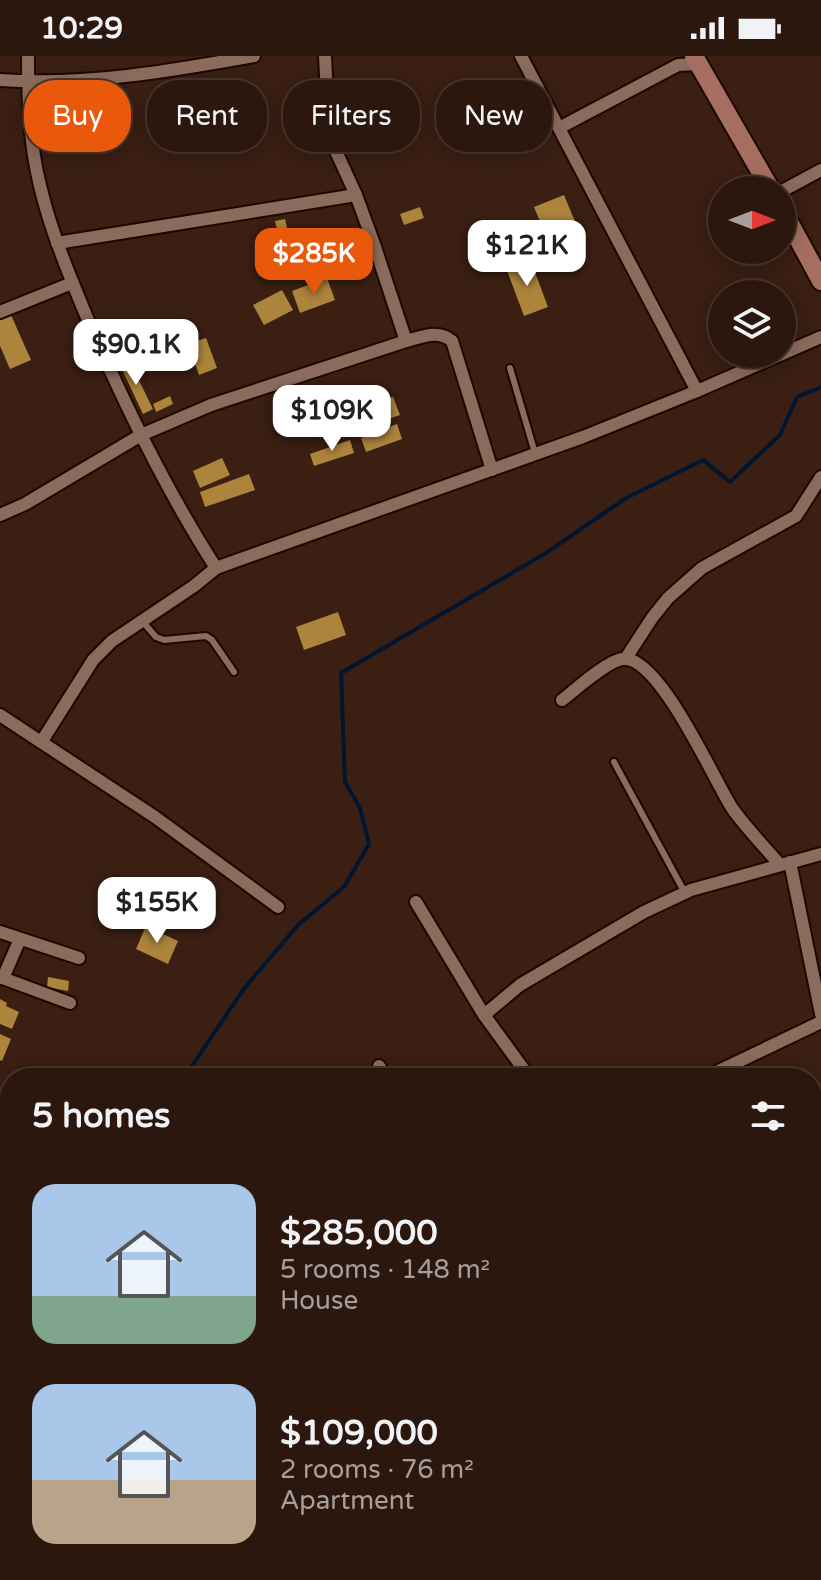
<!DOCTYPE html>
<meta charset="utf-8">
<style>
:root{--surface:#2c170e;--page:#38241c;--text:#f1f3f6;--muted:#a69f9e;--line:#48362e;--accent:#ea580c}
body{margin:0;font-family:"Varela Round",sans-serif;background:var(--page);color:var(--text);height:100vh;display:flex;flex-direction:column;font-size:30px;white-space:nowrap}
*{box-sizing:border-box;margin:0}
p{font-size:26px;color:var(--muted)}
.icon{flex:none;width:44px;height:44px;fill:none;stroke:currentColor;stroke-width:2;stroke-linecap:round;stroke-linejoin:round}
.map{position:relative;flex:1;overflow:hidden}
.details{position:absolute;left:0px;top:1012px;width:822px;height:512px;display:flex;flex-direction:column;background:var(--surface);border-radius:32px 32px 0 0;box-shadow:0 4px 20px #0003,0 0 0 2px var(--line)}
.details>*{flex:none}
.banner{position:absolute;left:24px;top:24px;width:774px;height:72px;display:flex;gap:16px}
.needle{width:52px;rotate:90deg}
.controls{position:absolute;left:708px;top:120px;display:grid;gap:16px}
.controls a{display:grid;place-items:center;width:88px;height:88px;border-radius:50%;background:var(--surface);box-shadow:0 4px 20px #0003,0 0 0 2px var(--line);font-size:40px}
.price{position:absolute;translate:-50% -68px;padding:0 18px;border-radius:16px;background:#fff;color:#222;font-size:26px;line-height:52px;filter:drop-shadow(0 2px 4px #0008)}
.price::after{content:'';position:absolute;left:50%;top:48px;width:24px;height:18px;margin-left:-12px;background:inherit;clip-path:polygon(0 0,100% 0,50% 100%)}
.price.selected{background:var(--accent);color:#fff}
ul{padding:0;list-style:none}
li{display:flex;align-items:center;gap:24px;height:200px;padding:0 32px}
li span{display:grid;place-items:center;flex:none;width:224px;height:160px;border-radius:24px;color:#555}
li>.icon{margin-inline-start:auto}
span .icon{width:96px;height:96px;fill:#fffc;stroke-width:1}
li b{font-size:34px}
h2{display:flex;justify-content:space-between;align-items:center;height:96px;padding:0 32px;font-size:34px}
.chip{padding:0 28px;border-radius:32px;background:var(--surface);box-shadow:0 4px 20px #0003,0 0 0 2px var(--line);font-size:28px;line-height:72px}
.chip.selected{background:var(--accent);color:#fff}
.status{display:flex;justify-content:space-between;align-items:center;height:56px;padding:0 40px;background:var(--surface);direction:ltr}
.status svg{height:22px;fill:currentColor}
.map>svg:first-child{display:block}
</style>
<div class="status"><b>10:29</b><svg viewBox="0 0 49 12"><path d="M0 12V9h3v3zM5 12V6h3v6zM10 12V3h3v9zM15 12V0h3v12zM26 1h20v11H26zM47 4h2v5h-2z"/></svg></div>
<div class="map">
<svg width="821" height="1524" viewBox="0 0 821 1524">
<rect width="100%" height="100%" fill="#3a1f12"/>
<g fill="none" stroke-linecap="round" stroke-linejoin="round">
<!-- stream -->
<g stroke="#001530" stroke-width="4">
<path d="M 184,1022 L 243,934 L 298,869 L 344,831 L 369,788 L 360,752 L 345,726 L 341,617 L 546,497 L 626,442 L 703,404 L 730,426 L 780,379 L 797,341 L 821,331"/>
<path d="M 0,1350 L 10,1350"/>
<path d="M 0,1427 L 10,1442"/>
<path d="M 60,1514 L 67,1524"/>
</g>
</g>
<!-- building -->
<g fill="#ad843c">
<path d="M 564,139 L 576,168 L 546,180 L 534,151 Z"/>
<path d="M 420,151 L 424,162 L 404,169 L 400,158 Z"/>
<path d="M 285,163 L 293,197 L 283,199 L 275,165 Z"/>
<path d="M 530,203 L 548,251 L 524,260 L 506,212 Z"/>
<path d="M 327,222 L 335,244 L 300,257 L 292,235 Z"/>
<path d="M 282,234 L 293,254 L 264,269 L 253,249 Z"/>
<path d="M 11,259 L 31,304 L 10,313 L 0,290 L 0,264 Z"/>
<path d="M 206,282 L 217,312 L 199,319 L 188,288 Z"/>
<path d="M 129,304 L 153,353 L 143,358 L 120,309 Z"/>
<path d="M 170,340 L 173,348 L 156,356 L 153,348 Z"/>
<path d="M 393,341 L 400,359 L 357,374 L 351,356 Z"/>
<path d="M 397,368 L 402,383 L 366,396 L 361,382 Z"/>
<path d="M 350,384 L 354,397 L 314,410 L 310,398 Z"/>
<path d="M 222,402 L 230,419 L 200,432 L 193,415 Z"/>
<path d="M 249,418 L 255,434 L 205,451 L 200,436 Z"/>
<path d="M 338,556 L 346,579 L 304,594 L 296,571 Z"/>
<path d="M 146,870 L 178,885 L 168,908 L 136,893 Z"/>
<path d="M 48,921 L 69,925 L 68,935 L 47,931 Z"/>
<path d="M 0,943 L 7,947 L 6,950 L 19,956 L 12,973 L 0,968 Z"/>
<path d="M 0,978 L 11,983 L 2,1005 L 0,1004 Z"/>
<path d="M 166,1514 L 195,1514 L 198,1524 L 169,1524 Z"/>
</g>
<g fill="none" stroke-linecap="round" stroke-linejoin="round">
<!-- lane casing -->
<g stroke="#1f0800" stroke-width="10">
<g id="lane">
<path d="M 510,312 L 535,397"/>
<path d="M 143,566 L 156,581 L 164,584 L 206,580 L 212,584 L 234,616"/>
<path d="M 614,706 L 685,837"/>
</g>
</g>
<!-- street casing -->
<g stroke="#1f0800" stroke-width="16">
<g id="street">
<path d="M 28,0 C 28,28 28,57 32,85 C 39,147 64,207 88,264 C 125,350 166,434 216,512"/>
<path d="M 325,0 L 328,58 L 335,93 L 356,139 L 374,188 L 406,285"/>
<path d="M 521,0 L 697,335"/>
<path d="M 0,24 C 85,30 170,15 254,0"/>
<path d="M 559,72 L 678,9 L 699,8"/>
<path d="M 782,135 L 821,114"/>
<path d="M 57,187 L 356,139"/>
<path d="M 0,256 L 72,227"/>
<path d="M 0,459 L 25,448 L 141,379 L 211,349 L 406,285 C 422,281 438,273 452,285 L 492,414"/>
<path d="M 626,602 L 652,562 L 668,542 L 702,512 L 796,460 L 821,421"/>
<path d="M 562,644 C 575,634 608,604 623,603 C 659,599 714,724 732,752 C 746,772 764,790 780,809"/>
<path d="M 0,659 L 155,761 L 278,851"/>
<path d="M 42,685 L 93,604 L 112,585 L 194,530 L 216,512 L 583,381 L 697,335 L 821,281"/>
<path d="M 790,806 L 821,958"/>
<path d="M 416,846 L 484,959 L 530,1022"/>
<path d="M 0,876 L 79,902"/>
<path d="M 0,921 L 70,947"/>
<path d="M 3,922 L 20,883"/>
<path d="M 484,959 L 520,929 L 644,856 L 691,834 L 821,798"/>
<path d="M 379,1010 L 387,1022"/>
<path d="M 704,1022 L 821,966"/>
<path d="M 0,1123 L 10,1133"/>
<path d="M 812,1169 L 821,1166"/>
<path d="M 812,1339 L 821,1336"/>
<path d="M 3,1485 L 10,1501"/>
<path d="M 16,1514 L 21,1524"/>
<path d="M 306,1514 L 309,1524"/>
<path d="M 505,1524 L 507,1514"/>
</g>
</g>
<!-- secondary casing -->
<g stroke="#1f0800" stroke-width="22">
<g id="secondary">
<path d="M 694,0 L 771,134"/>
<path d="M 782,153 L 821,225"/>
</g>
</g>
<!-- lane -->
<use href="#lane" stroke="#8b6b5c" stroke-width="6"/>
<!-- street -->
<use href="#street" stroke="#8b6b5c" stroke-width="12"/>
<!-- secondary -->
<use href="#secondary" stroke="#a66e61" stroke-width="18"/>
</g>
</svg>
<div class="controls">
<a><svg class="needle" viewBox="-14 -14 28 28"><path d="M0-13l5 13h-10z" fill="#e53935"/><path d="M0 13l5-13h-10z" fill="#a69f9e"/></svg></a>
<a><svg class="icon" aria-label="layers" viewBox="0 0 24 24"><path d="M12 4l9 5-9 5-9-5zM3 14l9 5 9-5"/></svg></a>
</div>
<b class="price" style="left:527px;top:232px">$121K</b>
<b class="price selected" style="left:314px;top:240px">$285K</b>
<b class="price" style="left:136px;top:331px">$90.1K</b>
<b class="price" style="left:332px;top:397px">$109K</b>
<b class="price" style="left:157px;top:889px">$155K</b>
<div class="banner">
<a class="chip selected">Buy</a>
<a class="chip">Rent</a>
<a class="chip">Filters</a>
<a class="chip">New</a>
</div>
<section class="details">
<h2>5 homes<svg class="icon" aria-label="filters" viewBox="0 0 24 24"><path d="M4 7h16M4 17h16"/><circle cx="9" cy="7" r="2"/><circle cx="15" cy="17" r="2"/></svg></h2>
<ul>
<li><span style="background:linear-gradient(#a9c7e8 70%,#7fa58c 0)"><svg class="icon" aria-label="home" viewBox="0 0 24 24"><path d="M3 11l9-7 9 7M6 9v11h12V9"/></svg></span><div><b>$285,000</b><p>5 rooms · 148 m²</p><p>House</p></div></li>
<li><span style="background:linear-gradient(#a9c7e8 60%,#b9a48a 0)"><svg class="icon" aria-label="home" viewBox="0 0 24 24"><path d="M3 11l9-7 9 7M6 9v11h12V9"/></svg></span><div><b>$109,000</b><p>2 rooms · 76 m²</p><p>Apartment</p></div></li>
</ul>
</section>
</div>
